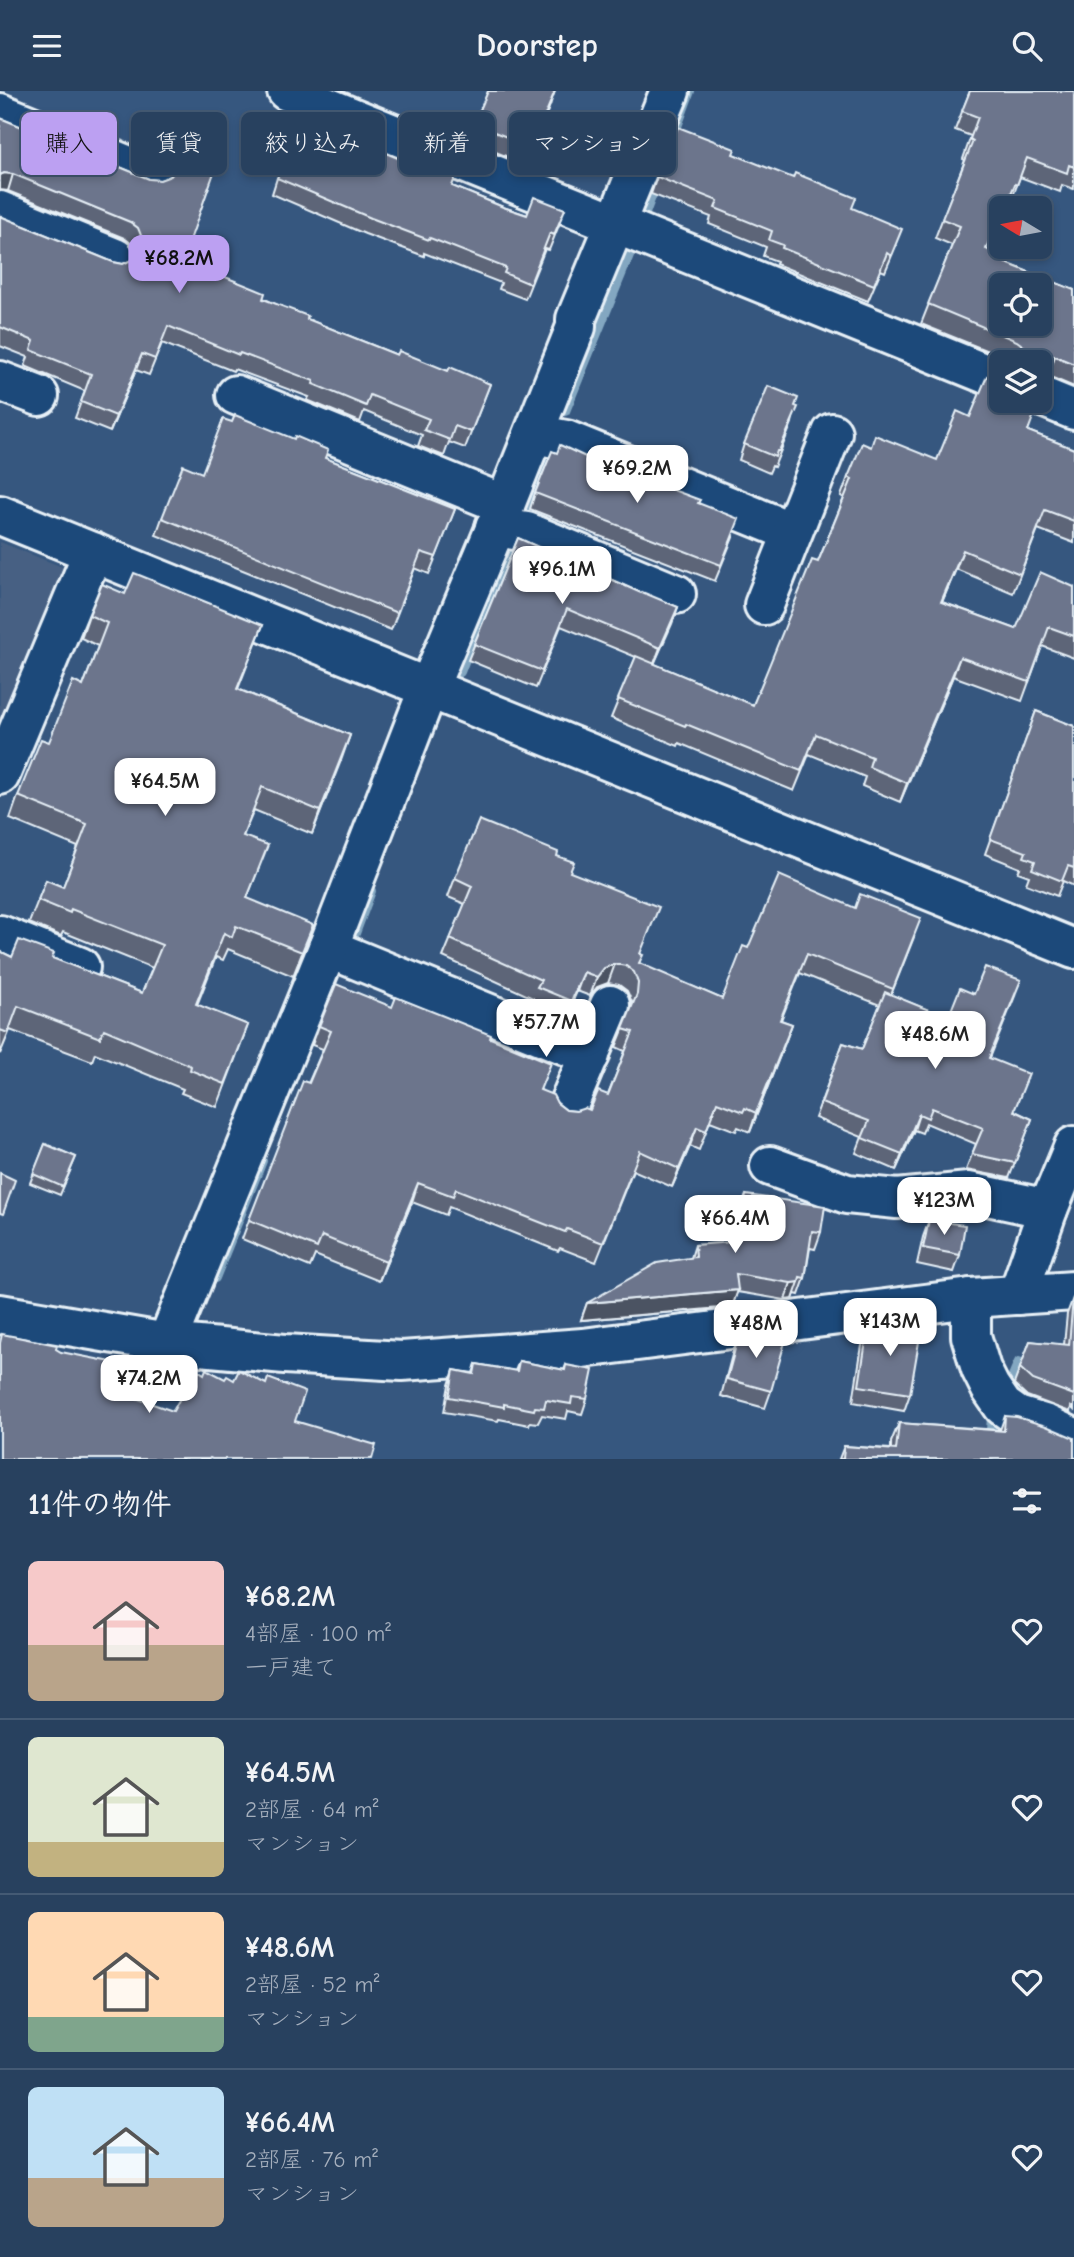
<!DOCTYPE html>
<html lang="ja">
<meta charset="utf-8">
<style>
:root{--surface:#28415f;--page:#304865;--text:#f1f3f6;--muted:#a5afbd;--line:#445a74;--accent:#bca0f2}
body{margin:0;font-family:"Comic Neue","Klee One",sans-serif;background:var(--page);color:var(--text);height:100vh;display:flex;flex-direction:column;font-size:26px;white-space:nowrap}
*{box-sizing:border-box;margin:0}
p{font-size:23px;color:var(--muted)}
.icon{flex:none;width:38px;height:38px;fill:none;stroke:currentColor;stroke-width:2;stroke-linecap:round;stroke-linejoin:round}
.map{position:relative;height:1368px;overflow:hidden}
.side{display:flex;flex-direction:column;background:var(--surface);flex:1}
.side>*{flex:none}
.banner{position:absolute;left:21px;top:21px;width:700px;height:63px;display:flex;gap:14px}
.needle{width:46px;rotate:280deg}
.buttons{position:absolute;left:989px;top:105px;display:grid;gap:14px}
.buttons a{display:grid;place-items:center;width:63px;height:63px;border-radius:10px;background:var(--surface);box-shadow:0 4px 10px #0003,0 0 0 2px var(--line);font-size:35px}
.price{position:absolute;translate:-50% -60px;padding:0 16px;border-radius:14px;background:#fff;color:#222;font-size:23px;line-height:46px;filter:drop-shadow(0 2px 4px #0008)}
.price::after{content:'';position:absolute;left:50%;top:42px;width:21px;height:16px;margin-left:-10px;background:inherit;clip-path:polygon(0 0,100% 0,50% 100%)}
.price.on{background:var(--accent);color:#111}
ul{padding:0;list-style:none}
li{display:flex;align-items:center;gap:21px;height:175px;padding:0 28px}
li+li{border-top:2px solid var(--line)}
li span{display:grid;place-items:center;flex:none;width:196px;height:140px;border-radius:10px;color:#555}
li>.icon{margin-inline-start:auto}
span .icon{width:84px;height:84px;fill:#fffc;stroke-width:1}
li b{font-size:30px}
h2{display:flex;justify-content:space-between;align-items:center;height:84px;padding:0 28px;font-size:30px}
.pill{padding:0 24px;border-radius:10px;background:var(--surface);box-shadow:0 4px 10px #0003,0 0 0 2px var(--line);font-size:24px;line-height:63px}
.pill.on{background:var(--accent);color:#111}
header{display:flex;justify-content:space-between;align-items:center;height:91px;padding:0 28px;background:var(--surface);font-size:32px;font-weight:800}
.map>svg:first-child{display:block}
</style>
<header><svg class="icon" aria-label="menu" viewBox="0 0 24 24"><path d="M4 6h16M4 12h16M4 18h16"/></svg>Doorstep<svg class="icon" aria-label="search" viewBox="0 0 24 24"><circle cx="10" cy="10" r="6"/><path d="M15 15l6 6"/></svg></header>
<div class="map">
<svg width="1074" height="1368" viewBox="0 0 1074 1368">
<rect width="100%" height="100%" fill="#36577f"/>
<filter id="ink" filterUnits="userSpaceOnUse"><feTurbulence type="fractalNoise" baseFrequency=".0143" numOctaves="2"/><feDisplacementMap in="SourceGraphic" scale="14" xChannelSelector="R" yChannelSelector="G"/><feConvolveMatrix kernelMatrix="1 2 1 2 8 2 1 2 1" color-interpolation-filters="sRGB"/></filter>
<g filter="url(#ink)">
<!-- built -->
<path fill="#466083" d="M 0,451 L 72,480 L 0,658 Z"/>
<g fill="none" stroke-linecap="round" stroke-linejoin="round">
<!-- stream -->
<g stroke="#83a7c1" stroke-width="10">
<path d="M 644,125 L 690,0"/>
<path d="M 565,320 L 634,152"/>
<path d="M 521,429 L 544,373"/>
<path d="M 460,581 L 509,458"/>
<path d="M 351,853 L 371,800"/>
<path d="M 215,1187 L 262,1070"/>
<path d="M 1009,1294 L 1019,1271"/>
<path d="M 989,1368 L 992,1325"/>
</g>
<!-- street casing -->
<g stroke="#e8f1f8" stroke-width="44">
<g id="street">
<path d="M 287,0 L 1001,289"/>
<path d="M 0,22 L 151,84"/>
<path d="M 0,120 L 115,167"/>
<path d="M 0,290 L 39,305"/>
<path d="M 236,304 L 505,414"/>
<path d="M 1040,305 L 1074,319"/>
<path d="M 534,343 L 566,349 L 792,441"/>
<path d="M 495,436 L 527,441 L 676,503"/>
<path d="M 764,514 L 832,342"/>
<path d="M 0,684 L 93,461"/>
<path d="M 0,844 L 80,876"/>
<path d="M 328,857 L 590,964"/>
<path d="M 567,1017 L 610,914"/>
<path d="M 770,1075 L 847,1103 L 897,1108 L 969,1101 L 1048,1118"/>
<path d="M 1018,1204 L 1048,1118 L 1074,1055"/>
<path d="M 971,1207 L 971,1245 L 981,1278 L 990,1296 L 1003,1315 L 1017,1325 L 1047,1334 L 1074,1347"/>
<path d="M 0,1223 L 167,1252 L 285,1263 L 402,1270 L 583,1257 L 971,1207 L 1074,1200"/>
<path d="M 167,1252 L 328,857 L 429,596 L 505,414 L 576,236 L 576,228 L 670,0"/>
</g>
</g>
<!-- secondary casing -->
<g stroke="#e8f1f8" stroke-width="44">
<path id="secondary" d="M 0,424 L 1074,858"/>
</g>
<!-- street -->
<use href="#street" stroke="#1f4a7a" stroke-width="38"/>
<!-- secondary -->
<use href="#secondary" stroke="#1f4a7a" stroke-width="38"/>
</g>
<!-- wall -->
<g fill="#5d6578" stroke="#e8f1f8" stroke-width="2">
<path d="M 970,0 L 1074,0 L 1074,98 L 1062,94 L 1060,101 L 1020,86 L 1010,113 L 1008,112 L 1006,117 L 1001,117 L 1001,125 L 999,124 L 986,159 L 996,168 L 1074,199 L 1074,296 L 1048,285 L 1040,271 L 1013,271 L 1010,269 L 921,233 L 952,154 L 935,147 L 965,69 L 963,68 L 971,45 L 955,39 Z"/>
<path d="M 550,14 L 526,73 L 468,50 L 474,33 Z"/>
<path d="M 0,27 L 149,88 L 160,89 L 171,85 L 172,73 L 178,57 L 183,169 L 307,228 L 397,264 L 490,293 L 465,357 L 449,351 L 444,365 L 418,355 L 422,344 L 364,320 L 360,331 L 307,309 L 309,306 L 234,278 L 233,280 L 162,252 L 149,284 L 136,279 L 110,341 L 75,327 L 85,300 L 25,275 L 28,266 L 0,255 L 0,125 L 113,171 L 123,173 L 134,168 L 136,163 L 132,153 L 124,147 L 8,100 L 0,99 Z"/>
<path d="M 733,63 L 852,117 L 896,155 L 885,181 L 881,179 L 868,210 L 776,173 L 777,170 L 763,165 L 766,156 L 709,133 L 711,126 L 651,103 L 657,86 Z"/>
<path d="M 277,87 L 452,95 L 503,116 L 559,134 L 549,159 L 545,158 L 525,208 L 499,198 L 501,192 L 424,162 L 424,165 L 365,143 L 272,103 Z"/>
<path d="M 795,315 L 792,332 L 774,376 L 772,375 L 769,382 L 739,369 L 744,353 Z"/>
<path d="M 970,326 L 1028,340 L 1074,358 L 1074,452 L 1038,438 L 1013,502 L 956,478 L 942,511 L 1016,538 L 1074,496 L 1074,567 L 1042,555 L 1022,610 L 953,585 L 900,711 L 862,695 L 865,686 L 809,663 L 794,700 L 679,652 L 678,655 L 611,627 L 636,566 L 561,535 L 536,597 L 468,569 L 518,447 L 641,502 L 678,516 L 654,573 L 753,614 L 818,471 L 844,407 L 841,405 L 848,386 L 871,356 L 937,369 Z"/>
<path d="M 557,362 L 592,369 L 698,412 L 734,444 L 715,490 L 530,418 L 535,402 Z"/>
<path d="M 325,367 L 455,418 L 429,483 L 415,477 L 391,539 L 156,444 L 162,427 L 202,382 Z"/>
<path d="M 125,503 L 263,534 L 238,598 L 350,644 L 312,743 L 254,719 L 243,745 L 259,777 L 247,807 L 304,857 L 293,885 L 228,858 L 223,869 L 216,866 L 197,914 L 248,934 L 217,1016 L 181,1002 L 183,998 L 95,962 L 92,970 L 10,939 L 0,963 L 0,860 L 12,866 L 52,867 L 142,902 L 153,877 L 63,841 L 61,845 L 29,832 L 46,789 L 63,796 L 78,756 L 10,728 L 18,705 L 83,595 L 98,555 L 81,547 L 89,524 Z"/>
<path d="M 1036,620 L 1074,635 L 1074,795 L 1063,790 L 1057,805 L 1026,793 L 1029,785 L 1018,781 L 1020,777 L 985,763 Z"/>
<path d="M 557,765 L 570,781 L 641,863 L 639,873 L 722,908 L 748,857 L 914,846 L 891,904 L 948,927 L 974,903 L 1015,905 L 990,967 L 1015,1020 L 1032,1028 L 1009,1087 L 966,1079 L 976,1053 L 926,1032 L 922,1042 L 914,1039 L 896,1079 L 856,1062 L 862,1046 L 815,1027 L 843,952 L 862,958 L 880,914 L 800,882 L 781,929 L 792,933 L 750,1041 L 738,1036 L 736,1040 L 710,1030 L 699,1059 L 690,1055 L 672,1096 L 633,1079 L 596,1171 L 560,1157 L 558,1160 L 449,1116 L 446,1124 L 412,1111 L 379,1190 L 315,1164 L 310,1176 L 242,1148 L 249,1129 L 323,958 L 312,954 L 319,935 L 392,916 L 490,947 L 541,999 L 566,1019 L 576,1020 L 590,1019 L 608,1004 L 625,960 L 616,956 L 631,919 L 632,911 L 627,900 L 619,894 L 608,892 L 597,896 L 590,905 L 577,900 L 564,929 L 531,915 L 533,907 L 443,866 L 465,813 L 448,806 L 455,787 Z"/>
<path d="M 45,1053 L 76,1066 L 60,1104 L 30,1092 Z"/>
<path d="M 746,1104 L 821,1141 L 815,1158 L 810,1157 L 805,1187 L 799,1204 L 795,1203 L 793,1208 L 785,1209 L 737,1201 L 732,1216 L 581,1229 L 587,1212 L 691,1167 L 695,1154 L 732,1151 L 741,1145 L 736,1144 L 739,1121 Z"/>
<path d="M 929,1129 L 960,1164 L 954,1181 L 917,1173 L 923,1146 Z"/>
<path d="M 1073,1207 L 1074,1207 L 1074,1319 L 1071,1316 L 1070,1321 L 1027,1305 L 1014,1293 L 1030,1250 L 1064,1254 L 1067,1223 Z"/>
<path d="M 869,1231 L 910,1303 L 904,1320 L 853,1311 L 863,1248 Z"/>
<path d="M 739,1243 L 771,1300 L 765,1317 L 721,1305 L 733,1260 Z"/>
<path d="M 519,1270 L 564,1279 L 566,1274 L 587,1308 L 582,1323 L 568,1320 L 566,1328 L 542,1324 L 538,1332 L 530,1331 L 529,1334 L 499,1328 L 498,1330 L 444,1321 L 449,1294 L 454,1279 L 473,1282 L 476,1273 L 515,1280 Z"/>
<path d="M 1005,1325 L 1074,1368 L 839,1368 L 844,1355 L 891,1358 L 891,1351 L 899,1332 L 1000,1339 Z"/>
</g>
<!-- shaded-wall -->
<g fill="#4c5262" stroke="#e8f1f8" stroke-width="2">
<path d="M 555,0 L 550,14 L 526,73 L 532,56 Z"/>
<path d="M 4,82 L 13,83 L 8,100 L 0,99 L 0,84 Z"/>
<path d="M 142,263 L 136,279 L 110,341 L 116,325 Z"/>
<path d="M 1044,264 L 1055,265 L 1048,285 L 1040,284 L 1040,271 L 1032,271 L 1034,268 Z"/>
<path d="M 963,459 L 956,478 L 934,530 L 941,511 Z"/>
<path d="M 678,516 L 672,533 L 654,573 L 660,557 Z"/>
<path d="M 960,566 L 953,585 L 900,711 L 907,692 Z"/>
<path d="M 350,644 L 342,667 L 312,743 L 320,720 Z"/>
<path d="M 615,873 L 608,892 L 597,896 L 590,905 L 597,886 L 604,877 Z"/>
<path d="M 584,881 L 577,900 L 564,929 L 571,910 Z"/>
<path d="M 792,933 L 785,952 L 750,1041 L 756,1022 Z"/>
<path d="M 919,1023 L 914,1039 L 896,1079 L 902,1063 Z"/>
<path d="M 697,1036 L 690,1055 L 672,1096 L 679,1078 Z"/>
<path d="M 418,1092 L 412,1111 L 379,1190 L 386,1171 Z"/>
<path d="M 799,1191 L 793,1208 L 785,1209 L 791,1192 Z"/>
<path d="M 738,1199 L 732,1216 L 581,1229 L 587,1212 Z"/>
</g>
<!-- building -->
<g fill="#6c758c" stroke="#e8f1f8" stroke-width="2" fill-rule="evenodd">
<path d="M 488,0 L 555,0 L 532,56 L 474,33 Z"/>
<path d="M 970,0 L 1074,0 L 1074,76 L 1069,74 L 1067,82 L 1027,67 L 1017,94 L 1015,93 L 1009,107 L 1006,105 L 986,158 L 998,163 L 996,168 L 1074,199 L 1074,273 L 1055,265 L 1044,264 L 1034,268 L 1032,271 L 1029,271 L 1030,266 L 1026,257 L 1017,250 L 928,213 L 960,135 L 942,128 L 973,50 L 970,48 L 978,26 L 962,20 ZM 1001,194 L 1040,194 L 1040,233 L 1001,233 Z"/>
<path d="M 0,27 L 149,88 L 160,89 L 171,85 L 177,75 L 178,57 L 217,73 L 183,169 L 265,202 L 263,208 L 308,225 L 307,228 L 397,264 L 399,260 L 448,280 L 450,276 L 490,293 L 471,341 L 455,335 L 450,349 L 424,339 L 429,328 L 370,304 L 366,315 L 313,293 L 314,290 L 240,262 L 239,264 L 168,235 L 155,268 L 142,263 L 116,325 L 81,311 L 91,283 L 31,259 L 34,250 L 0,236 L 0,125 L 113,171 L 123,173 L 134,168 L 141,160 L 142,147 L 138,137 L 130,131 L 13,83 L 4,82 L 0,84 Z"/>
<path d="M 302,27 L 407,71 L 413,57 L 459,76 L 452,95 L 503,116 L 527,124 L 534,106 L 565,118 L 554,144 L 550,142 L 530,193 L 504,182 L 506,177 L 430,147 L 429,149 L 371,127 L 277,87 Z"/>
<path d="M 678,36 L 735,58 L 733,63 L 793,87 L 795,82 L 856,107 L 852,117 L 902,138 L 891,165 L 887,162 L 874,194 L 782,157 L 783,154 L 769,149 L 772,140 L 715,117 L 718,110 L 657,86 Z"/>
<path d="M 987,285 L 1001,289 L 1001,310 L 1039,310 L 1028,340 L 1074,358 L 1074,430 L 1045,419 L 1020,483 L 963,459 L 941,511 L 1016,538 L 1040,481 L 1074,496 L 1074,545 L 1049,536 L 1029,591 L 960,566 L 907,692 L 869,676 L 872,666 L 816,643 L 801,680 L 686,633 L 685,635 L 618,608 L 636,565 L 753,614 L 812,469 L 818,471 L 852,388 L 848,386 L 862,352 L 871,356 L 875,344 L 937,369 L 957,320 L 970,326 Z"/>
<path d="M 768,295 L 798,307 L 795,315 L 798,316 L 779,360 L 777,360 L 775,366 L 744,353 Z"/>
<path d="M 235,324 L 294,348 L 295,345 L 328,359 L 325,367 L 455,418 L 436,466 L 421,461 L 397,522 L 162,427 L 183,374 L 202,382 L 223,328 L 232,331 Z"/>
<path d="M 560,354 L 592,369 L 700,409 L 698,412 L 739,428 L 721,474 L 535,402 L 552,360 L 557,362 Z"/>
<path d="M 518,447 L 641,502 L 642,501 L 678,516 L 660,557 L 567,518 L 542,580 L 474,553 Z"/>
<path d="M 134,482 L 263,534 L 237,598 L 350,644 L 320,720 L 262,696 L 243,745 L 268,754 L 247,807 L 313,834 L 302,861 L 236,835 L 232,846 L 224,842 L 196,913 L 248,934 L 225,993 L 190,979 L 191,975 L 104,938 L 100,947 L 18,915 L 8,942 L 0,939 L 0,860 L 12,866 L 19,849 L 54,862 L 52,867 L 142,902 L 162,854 L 71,818 L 70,822 L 38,809 L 46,789 L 63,796 L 87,733 L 18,705 L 41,648 L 49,651 L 73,590 L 83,595 L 107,532 L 89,524 L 102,493 L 125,503 Z"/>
<path d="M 1036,620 L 1074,635 L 1074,777 L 1068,775 L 1062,790 L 1032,778 L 1035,770 L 1024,766 L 1026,761 L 990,748 Z"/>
<path d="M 479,729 L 558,761 L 557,765 L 574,771 L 570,781 L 659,816 L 640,863 L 643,864 L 639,872 L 722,908 L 743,855 L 748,857 L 779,784 L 855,817 L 860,803 L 921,827 L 893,898 L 807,863 L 780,929 L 792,933 L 756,1022 L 745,1017 L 743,1021 L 717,1011 L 706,1040 L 697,1036 L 679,1078 L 640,1060 L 603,1152 L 567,1138 L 565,1141 L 456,1098 L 453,1105 L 418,1092 L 386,1171 L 322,1145 L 317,1157 L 249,1129 L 303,990 L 309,992 L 331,940 L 319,935 L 336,893 L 392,916 L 396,906 L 491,944 L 490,947 L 551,972 L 540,999 L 553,1004 L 557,1012 L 566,1019 L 576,1020 L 585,1017 L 590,1019 L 598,1000 L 608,1004 L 633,941 L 623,938 L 637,903 L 638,892 L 634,881 L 626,875 L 615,873 L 604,877 L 597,886 L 584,881 L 571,910 L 537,896 L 541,889 L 450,848 L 472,795 L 455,787 Z"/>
<path d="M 985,876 L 1021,889 L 989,967 L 1029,983 L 1014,1020 L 1032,1028 L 1015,1072 L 972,1063 L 983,1037 L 932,1017 L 928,1027 L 919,1023 L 902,1063 L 862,1047 L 869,1030 L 821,1012 L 843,952 L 862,958 L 885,901 L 948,927 L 960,897 L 974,903 Z"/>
<path d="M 45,1053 L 76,1066 L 63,1096 L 33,1083 Z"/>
<path d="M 0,1082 L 15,1089 L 3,1123 L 0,1122 Z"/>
<path d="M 746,1104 L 825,1115 L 821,1141 L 812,1140 L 805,1187 L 800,1186 L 799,1191 L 791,1192 L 736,1183 L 738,1199 L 587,1212 L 657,1172 L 696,1166 L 695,1154 L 732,1151 L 762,1131 L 742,1127 Z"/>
<path d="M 929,1129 L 965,1134 L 960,1164 L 923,1157 Z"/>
<path d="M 1073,1207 L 1074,1207 L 1074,1304 L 1033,1289 L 1020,1277 L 1030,1250 L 1069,1254 Z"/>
<path d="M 869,1231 L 921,1239 L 910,1303 L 859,1295 Z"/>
<path d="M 751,1241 L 785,1251 L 771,1300 L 727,1288 L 739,1243 Z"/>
<path d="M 2,1243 L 57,1254 L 56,1258 L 61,1261 L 117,1272 L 115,1283 L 127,1285 L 124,1303 L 173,1320 L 196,1278 L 204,1283 L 206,1278 L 225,1288 L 227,1285 L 234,1289 L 239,1279 L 266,1293 L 268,1287 L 305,1301 L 295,1330 L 376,1354 L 372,1368 L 212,1368 L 210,1367 L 209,1368 L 0,1368 L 0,1252 Z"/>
<path d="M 519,1270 L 565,1279 L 566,1274 L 593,1279 L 587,1308 L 572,1306 L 571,1313 L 546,1309 L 544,1317 L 535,1316 L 534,1319 L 504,1313 L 504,1316 L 449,1306 L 454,1279 L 474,1283 L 476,1273 L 517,1280 Z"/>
<path d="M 1005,1325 L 1017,1326 L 1046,1335 L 1074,1347 L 1074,1368 L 843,1368 L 844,1355 L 896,1359 L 899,1332 L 1004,1340 Z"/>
</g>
</g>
</svg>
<div class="buttons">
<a><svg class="needle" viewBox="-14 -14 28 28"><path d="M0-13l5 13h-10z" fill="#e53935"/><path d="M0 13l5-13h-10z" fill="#a5afbd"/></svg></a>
<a><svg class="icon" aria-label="locate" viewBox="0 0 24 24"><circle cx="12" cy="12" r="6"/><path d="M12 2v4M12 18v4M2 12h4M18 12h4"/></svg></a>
<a><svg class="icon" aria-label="layers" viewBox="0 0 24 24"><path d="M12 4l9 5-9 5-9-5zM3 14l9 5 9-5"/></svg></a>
</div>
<b class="price on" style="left:179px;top:204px">¥68.2M</b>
<b class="price" style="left:637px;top:414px">¥69.2M</b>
<b class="price" style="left:562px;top:515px">¥96.1M</b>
<b class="price" style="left:165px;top:727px">¥64.5M</b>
<b class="price" style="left:546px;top:968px">¥57.7M</b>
<b class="price" style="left:935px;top:980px">¥48.6M</b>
<b class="price" style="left:944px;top:1146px">¥123M</b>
<b class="price" style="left:735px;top:1164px">¥66.4M</b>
<b class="price" style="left:890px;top:1267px">¥143M</b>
<b class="price" style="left:756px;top:1269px">¥48M</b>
<b class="price" style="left:149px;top:1324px">¥74.2M</b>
<div class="banner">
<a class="pill on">購入</a>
<a class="pill">賃貸</a>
<a class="pill">絞り込み</a>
<a class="pill">新着</a>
<a class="pill">マンション</a>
</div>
</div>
<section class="side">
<h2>11件の物件<svg class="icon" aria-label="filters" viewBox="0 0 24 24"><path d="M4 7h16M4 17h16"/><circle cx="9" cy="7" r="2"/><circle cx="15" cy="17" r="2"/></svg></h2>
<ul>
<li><span style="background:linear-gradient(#f6c9c9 60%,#b9a48a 0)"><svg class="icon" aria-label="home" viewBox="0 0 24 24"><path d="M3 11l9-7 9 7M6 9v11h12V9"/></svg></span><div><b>¥68.2M</b><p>4部屋 · 100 m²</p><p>一戸建て</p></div><svg class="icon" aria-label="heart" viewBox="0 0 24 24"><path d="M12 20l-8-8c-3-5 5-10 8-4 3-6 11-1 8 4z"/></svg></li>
<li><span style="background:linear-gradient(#dfe7d0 75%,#c2b280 0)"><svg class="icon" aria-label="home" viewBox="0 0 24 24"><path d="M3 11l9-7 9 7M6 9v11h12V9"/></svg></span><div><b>¥64.5M</b><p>2部屋 · 64 m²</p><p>マンション</p></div><svg class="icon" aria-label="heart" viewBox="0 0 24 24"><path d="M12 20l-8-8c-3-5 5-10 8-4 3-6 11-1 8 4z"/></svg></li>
<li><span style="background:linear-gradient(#ffd9b3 75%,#7fa58c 0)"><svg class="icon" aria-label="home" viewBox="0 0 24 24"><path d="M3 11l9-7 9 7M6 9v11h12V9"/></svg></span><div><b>¥48.6M</b><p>2部屋 · 52 m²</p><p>マンション</p></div><svg class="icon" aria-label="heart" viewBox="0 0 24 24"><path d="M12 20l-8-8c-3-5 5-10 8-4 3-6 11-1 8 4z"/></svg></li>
<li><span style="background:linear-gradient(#bfe0f5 65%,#b9a48a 0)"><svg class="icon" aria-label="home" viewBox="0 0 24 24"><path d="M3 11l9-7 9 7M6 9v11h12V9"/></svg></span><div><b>¥66.4M</b><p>2部屋 · 76 m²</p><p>マンション</p></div><svg class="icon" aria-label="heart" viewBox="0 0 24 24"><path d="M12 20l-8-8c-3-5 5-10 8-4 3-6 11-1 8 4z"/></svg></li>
</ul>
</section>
